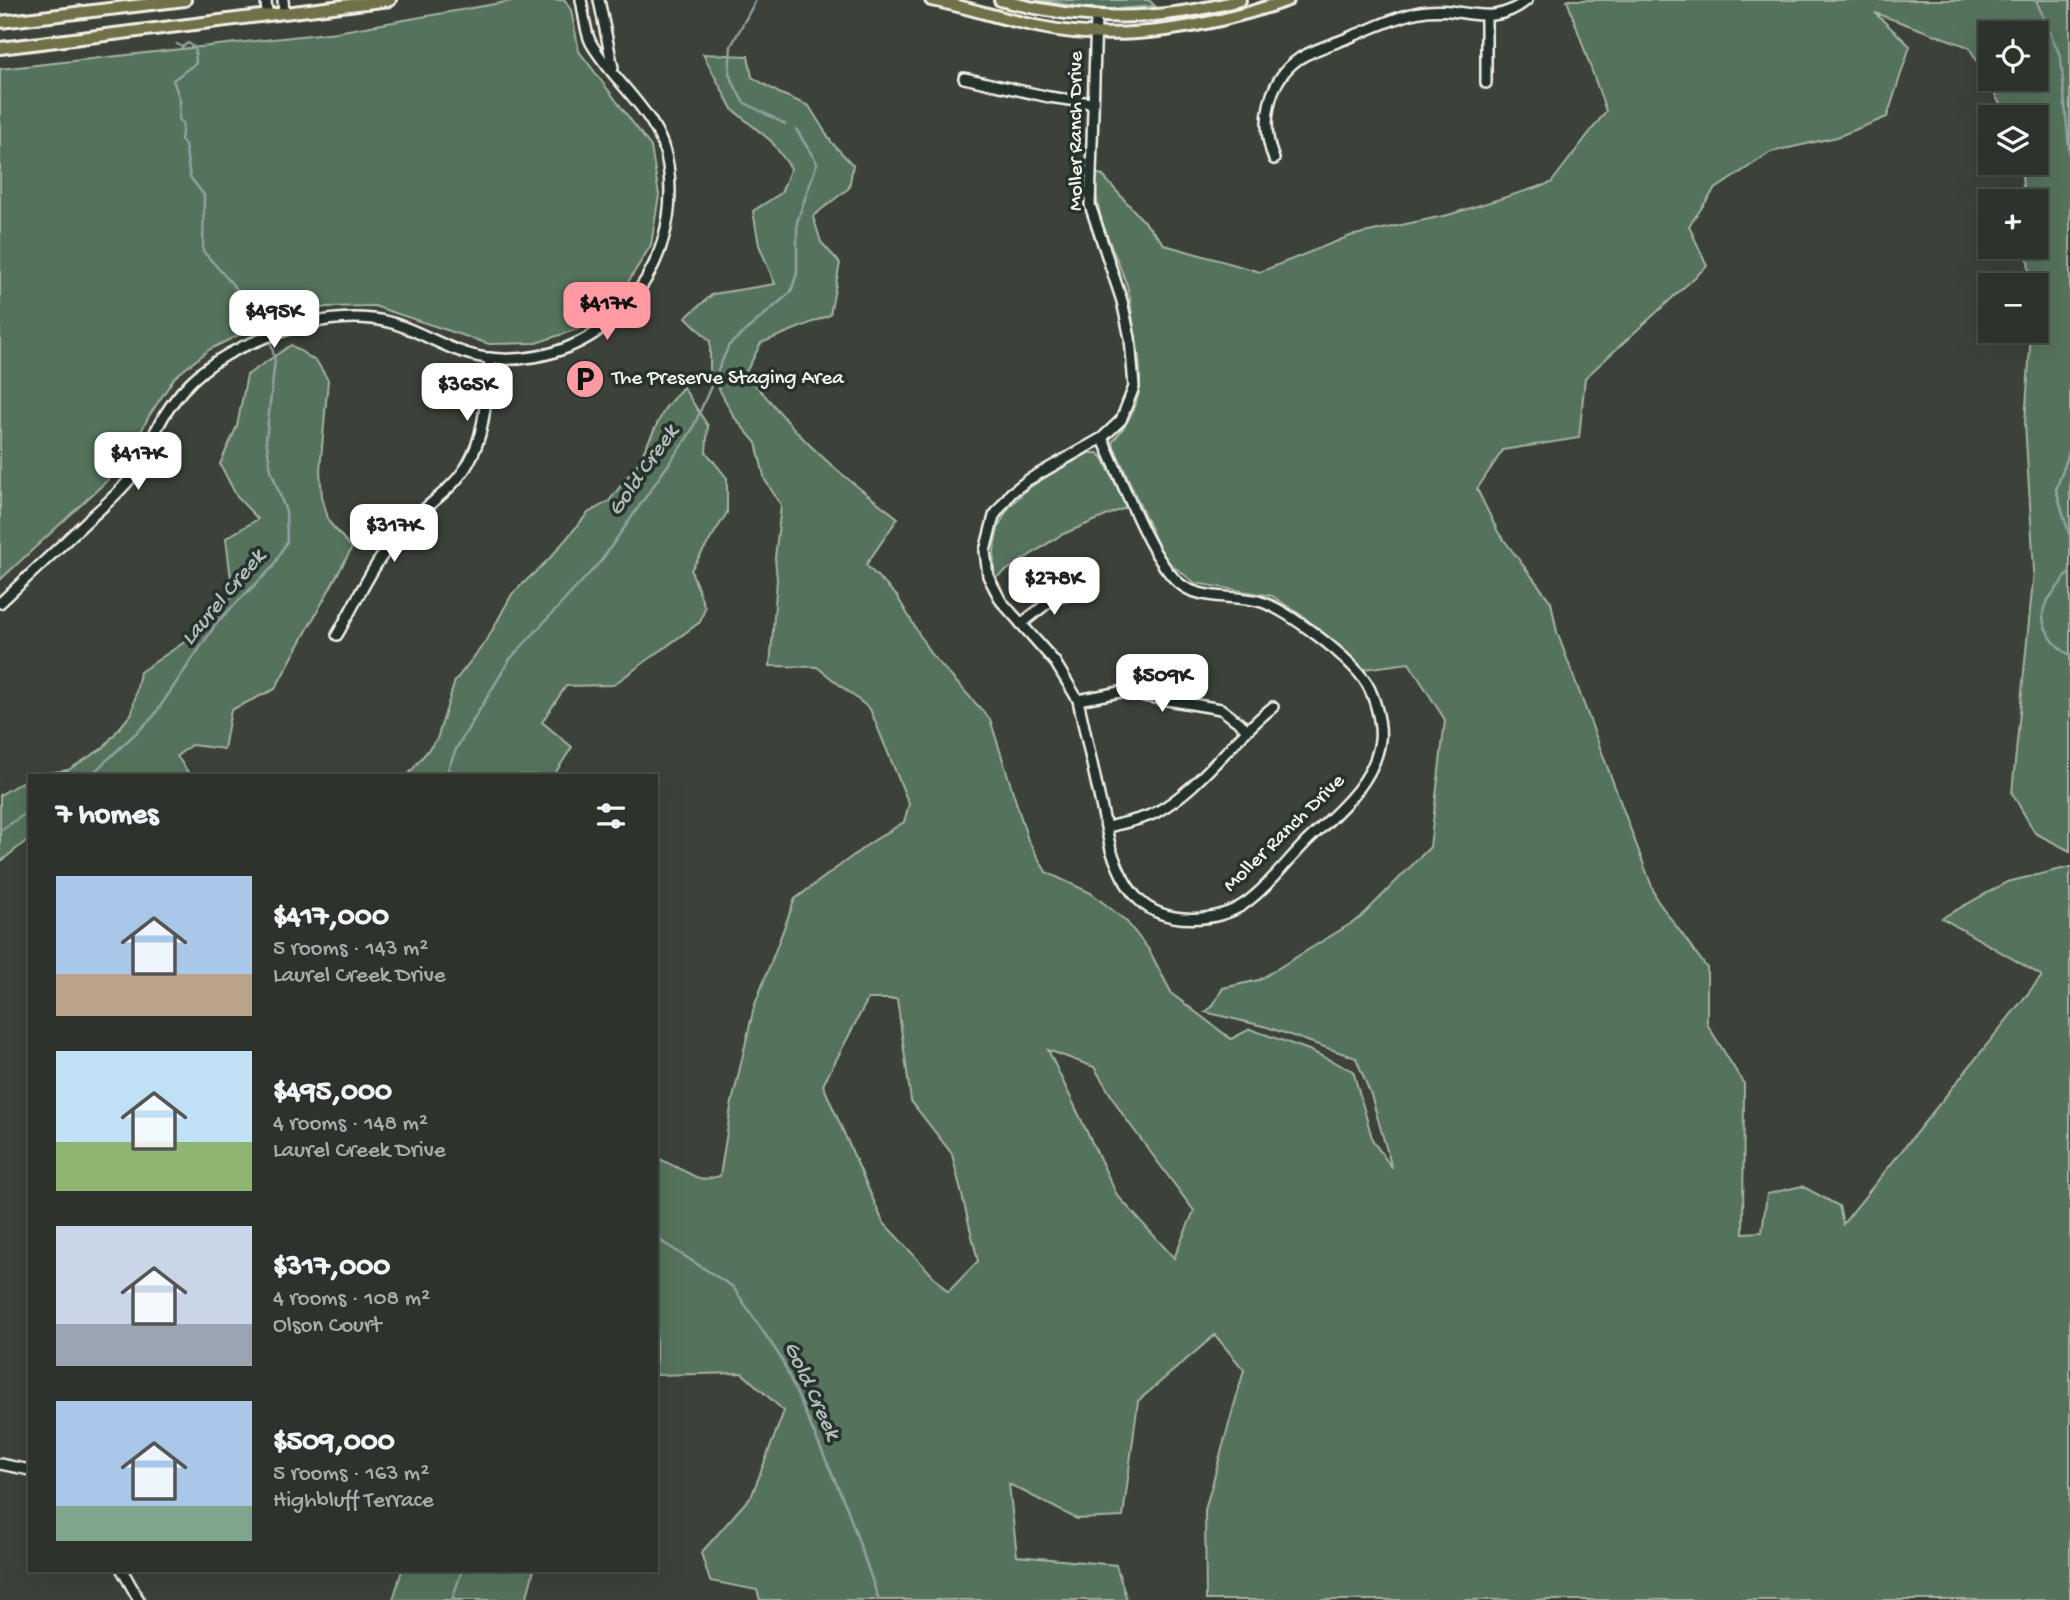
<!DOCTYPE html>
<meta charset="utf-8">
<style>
:root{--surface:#2d322c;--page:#353a34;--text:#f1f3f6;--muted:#a7aaa9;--line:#484d48;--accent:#ff9aa2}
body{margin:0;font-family:"Gochi Hand",sans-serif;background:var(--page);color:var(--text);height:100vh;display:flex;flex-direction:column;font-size:26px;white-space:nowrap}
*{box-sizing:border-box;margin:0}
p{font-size:23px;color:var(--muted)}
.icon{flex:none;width:38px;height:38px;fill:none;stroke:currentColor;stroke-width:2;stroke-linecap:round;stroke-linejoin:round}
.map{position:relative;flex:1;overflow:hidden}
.sheet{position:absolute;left:28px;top:774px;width:630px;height:798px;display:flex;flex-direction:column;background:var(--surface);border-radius:0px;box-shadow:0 7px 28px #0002,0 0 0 2px var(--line)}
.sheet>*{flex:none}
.controls{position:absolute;left:1978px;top:21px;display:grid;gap:14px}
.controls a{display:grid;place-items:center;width:70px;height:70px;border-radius:0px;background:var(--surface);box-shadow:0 7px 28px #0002,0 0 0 2px var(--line);font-size:35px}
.price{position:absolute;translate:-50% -60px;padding:0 16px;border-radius:14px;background:#fff;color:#222;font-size:23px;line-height:46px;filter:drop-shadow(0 2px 4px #0008)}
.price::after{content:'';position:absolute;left:50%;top:42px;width:21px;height:16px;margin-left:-10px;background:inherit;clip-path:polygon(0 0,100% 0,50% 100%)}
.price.active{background:var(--accent);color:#111}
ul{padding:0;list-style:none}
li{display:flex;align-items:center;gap:21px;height:175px;padding:0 28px}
li span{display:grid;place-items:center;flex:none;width:196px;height:140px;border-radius:0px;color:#555}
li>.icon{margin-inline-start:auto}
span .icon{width:84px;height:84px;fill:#fffc;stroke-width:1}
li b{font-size:30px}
h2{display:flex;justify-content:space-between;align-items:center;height:84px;padding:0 28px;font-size:30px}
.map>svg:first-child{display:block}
</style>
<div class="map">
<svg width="2070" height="1600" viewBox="0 0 2070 1600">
<rect width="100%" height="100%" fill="#3c423a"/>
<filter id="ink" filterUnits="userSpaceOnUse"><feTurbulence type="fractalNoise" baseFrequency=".0143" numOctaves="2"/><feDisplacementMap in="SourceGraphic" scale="14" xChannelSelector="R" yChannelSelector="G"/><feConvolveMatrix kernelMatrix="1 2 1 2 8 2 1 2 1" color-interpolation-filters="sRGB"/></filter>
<g filter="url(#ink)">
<!-- green -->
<g fill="#55735c" stroke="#a4b2a2" stroke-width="2" fill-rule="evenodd">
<path d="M 517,0 L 565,0 L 571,10 L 579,51 L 651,147 L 659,195 L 651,245 L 627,284 L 584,327 L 536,343 L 489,344 L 374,306 L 326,307 L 264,323 L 210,349 L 175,377 L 149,416 L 124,465 L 0,580 L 0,69 L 337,32 Z"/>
<path d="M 1036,0 L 1149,0 L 1155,6 L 1103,10 Z"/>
<path d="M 1567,0 L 2070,0 L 2070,851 L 2035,833 L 2012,793 L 2034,570 L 2025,423 L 2031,331 L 2035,331 L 2035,285 L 2030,285 L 2028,259 L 2023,247 L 2035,247 L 2035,201 L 2024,201 L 2021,163 L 2035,163 L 2035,117 L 2007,117 L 1969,47 L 1875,13 L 1910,46 L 1887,117 L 1837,137 L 1771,152 L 1714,190 L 1689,226 L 1707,266 L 1585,378 L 1579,438 L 1503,450 L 1477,489 L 1498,532 L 1551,602 L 1557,632 L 1657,900 L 1707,968 L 1707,1024 L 1744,1084 L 1743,1233 L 1762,1232 L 1767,1194 L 1802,1186 L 1839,1206 L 1843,1224 L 2042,976 L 1942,918 L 2007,882 L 2070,867 L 2070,1600 L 1206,1600 L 1205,1510 L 1244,1370 L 1215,1335 L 1138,1401 L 1123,1517 L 1077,1519 L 1009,1484 L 1017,1556 L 1116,1565 L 1127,1600 L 760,1600 L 757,1590 L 710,1581 L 701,1553 L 752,1495 L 784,1411 L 742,1373 L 656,1375 L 656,1157 L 702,1180 L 720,1176 L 731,1107 L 754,1007 L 795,899 L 870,843 L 904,822 L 909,804 L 870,709 L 817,667 L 770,666 L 777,580 L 775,558 L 781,505 L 765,480 L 756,443 L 734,417 L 710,372 L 710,341 L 686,317 L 713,294 L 775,284 L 759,245 L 753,211 L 781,193 L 791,168 L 771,141 L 732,109 L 703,54 L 748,56 L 752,77 L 779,93 L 809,106 L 832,143 L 853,165 L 849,188 L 813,216 L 821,242 L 840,263 L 830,315 L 761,343 L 745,374 C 765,394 781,415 799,434 C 829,466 864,492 898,518 L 866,565 L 897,596 L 930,653 L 990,719 L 1028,840 L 1046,872 L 1091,893 L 1126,921 L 1149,950 L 1172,994 L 1231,1039 L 1250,1029 L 1309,1050 L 1353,1071 L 1373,1141 L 1392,1168 L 1371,1095 L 1356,1058 L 1267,1027 L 1205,1012 L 1212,1007 L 1223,988 L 1259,980 L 1360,918 L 1430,847 L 1445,720 L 1409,663 L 1364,669 L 1304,617 L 1272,596 L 1195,583 L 1164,559 L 1112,442 C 1147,402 1143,377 1134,327 C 1131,312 1131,294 1125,280 C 1110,240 1095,218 1095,173 L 1102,175 L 1165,245 L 1260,272 L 1350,236 L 1448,215 L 1551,183 L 1606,111 ZM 1990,33 L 2035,33 L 2035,79 L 1990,79 ZM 868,999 L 897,999 L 911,1101 L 952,1154 L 978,1261 L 948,1292 L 883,1222 L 823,1085 ZM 1048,1050 L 1094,1067 L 1123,1115 L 1194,1211 L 1174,1258 L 1117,1195 Z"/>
<path d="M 291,345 L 317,362 L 328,380 L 320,470 L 322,497 L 329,522 L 352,548 L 275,689 L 231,710 L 224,749 L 191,745 L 177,756 L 190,775 L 33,775 L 68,770 L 103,748 L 132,713 L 140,672 L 192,637 L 233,596 L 226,538 L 258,519 L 237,497 L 220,464 L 237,426 L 247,375 Z"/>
<path d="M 683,387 L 708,426 L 706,452 L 727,478 L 727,513 L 691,570 L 705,608 L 700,622 L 613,685 L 566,686 L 542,722 L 572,747 L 554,775 L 408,775 L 437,739 L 455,681 L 487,640 L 512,594 L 550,558 L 588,513 L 609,501 L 638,463 L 665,408 Z"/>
<path d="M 1089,453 L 1098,453 L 1103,458 L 1127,507 L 1061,535 L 995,578 C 985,501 1033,485 1089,453 Z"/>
<path d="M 30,777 L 30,838 L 0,862 L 0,795 Z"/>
<path d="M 402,1570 L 534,1570 L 526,1600 L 393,1600 Z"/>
</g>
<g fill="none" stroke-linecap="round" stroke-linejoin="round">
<!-- stream -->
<g stroke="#91a0a2" stroke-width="2.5">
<path d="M 756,0 L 731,46 L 729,74 L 743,102 L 785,124"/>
<path d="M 2036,0 L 2061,58 L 2070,161"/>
<path d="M 177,44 L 182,47 L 188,43 L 195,48 L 196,63 L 173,80 L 180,100 L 179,120 L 183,123 L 181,140 L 185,145 L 190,177 L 204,195 L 203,251 L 241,294 L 263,312 L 269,333"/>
<path d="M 2070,450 L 2056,490 L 2070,537"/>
<path d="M 2070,571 C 2063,582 2048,596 2044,608 C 2039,627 2055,647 2070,655"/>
<path d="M 91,775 L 153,717 L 218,621 L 273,567 L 287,541 L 286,512 L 271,470 L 266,439 L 275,360 L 270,340"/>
<path d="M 446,775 L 456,749 L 510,659 L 601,561 L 691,432 L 729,345 L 791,292 L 797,273 L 797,222 L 817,163 L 796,129"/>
<path d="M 0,831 L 30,810"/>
<path d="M 656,1238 L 733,1287 L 781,1358 L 847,1508 L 879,1600"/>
<path d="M 452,1600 L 462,1570"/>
</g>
<!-- minor casing -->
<g stroke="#f4f1e8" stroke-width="14">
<g id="minor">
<path d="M 266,0 L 267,14"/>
<path d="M 283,0 L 284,12"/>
<path d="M 599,0 L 613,68"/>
<path d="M 1096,17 L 1090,205 L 1122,301 L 1130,338 L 1134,387 L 1121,420 L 1102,438 L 1028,480 L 1011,493 L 994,516 L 985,551 L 988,576 L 1001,601 L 1055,662 L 1078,700 L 1111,850 C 1118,868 1125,886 1139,900 C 1164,925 1217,923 1244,904 C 1267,888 1287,861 1307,841 C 1336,813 1375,783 1380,740 C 1382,724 1375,698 1367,684 C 1352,659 1286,608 1258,601 C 1237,596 1206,599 1186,588 C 1152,569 1121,475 1102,438"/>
<path d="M 1486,18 L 1486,83"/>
<path d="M 964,78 L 1049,97 L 1091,103"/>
<path d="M 1274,159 C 1260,125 1267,80 1300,58 C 1316,48 1337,43 1355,35 C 1376,27 1397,16 1420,12 C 1463,4 1489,31 1527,0"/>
<path d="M 0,603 C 29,576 57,549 86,522 C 102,507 120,493 133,475 C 143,461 149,445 156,430 C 176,391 203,365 242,347 C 284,329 326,314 372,319 C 413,323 446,353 487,358 C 600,371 684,272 668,165 C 660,113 616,86 591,43 C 585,32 584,13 581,0"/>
<path d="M 1021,624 L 1055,597 L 1078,593"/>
<path d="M 337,635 C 359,597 377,554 409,523 C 429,503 455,488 469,462 C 486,432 486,393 490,358"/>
<path d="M 1078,700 L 1120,692 L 1221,709 L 1246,728"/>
<path d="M 1108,827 C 1122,823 1141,820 1155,813 C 1201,788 1232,739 1273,707"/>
<path d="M 0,1464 L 30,1470"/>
<path d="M 122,1570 L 139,1600"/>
</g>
</g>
<!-- major casing -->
<g stroke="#f4f1e8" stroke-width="16">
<g id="major">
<path d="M 931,0 C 968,7 1004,20 1041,27 C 1121,44 1212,27 1288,0"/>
<path d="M 1000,0 C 1081,22 1158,22 1240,0"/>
<path d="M 0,22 L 185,0"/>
<path d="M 0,48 L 390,0"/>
</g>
</g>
<!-- minor -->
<use href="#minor" stroke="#26332d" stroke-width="9"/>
<!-- major -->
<use href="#major" stroke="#70704a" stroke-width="10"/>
</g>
</g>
<!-- icons -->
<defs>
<g id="parking-disc" transform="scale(2.0125)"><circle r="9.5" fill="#ff9aa2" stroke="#26332d"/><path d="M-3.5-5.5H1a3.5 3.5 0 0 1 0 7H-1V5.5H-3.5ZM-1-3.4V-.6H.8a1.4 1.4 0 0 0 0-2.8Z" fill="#111"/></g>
</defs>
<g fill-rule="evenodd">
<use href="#parking-disc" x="585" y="379"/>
</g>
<g text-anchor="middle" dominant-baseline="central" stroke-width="7" stroke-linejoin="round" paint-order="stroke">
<!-- street labels -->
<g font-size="21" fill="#f4f1e8" stroke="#26332d">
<text transform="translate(1077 131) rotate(-90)">Moller Ranch Drive</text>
<text transform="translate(1285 834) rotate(-44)">Moller Ranch Drive</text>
</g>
<!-- poi labels -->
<g font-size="21" fill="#f4f1e8" stroke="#26332d" text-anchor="start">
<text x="612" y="379">The Preserve Staging Area</text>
</g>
<!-- water labels -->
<g font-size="23" font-style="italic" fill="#b2bbba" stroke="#26332d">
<text transform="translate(644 471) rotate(-55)">Gold Creek</text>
<text transform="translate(224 598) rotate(-50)">Laurel Creek</text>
<text transform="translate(811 1391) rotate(65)">Gold Creek</text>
</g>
</g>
</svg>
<div class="controls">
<a><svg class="icon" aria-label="locate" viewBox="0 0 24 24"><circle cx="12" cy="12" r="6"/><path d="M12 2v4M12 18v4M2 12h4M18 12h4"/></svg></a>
<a><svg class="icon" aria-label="layers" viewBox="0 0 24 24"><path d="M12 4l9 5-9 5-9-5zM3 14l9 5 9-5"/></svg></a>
<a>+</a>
<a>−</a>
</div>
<b class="price active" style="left:607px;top:342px">$417K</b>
<b class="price" style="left:274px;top:350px">$495K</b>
<b class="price" style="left:467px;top:423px">$365K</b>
<b class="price" style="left:138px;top:492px">$417K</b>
<b class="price" style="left:394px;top:564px">$317K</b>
<b class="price" style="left:1054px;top:617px">$278K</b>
<b class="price" style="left:1162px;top:714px">$509K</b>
<section class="sheet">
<h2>7 homes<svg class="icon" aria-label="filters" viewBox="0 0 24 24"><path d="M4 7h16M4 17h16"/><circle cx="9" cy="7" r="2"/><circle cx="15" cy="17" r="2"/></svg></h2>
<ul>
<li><span style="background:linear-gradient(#a9c7e8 70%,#b9a48a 0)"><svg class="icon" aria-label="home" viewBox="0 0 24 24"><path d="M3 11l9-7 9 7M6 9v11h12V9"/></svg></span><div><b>$417,000</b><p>5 rooms · 143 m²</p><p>Laurel Creek Drive</p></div></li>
<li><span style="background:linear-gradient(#bfe0f5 65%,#8fb573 0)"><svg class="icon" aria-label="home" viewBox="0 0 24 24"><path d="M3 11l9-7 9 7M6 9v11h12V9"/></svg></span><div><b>$495,000</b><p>4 rooms · 148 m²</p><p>Laurel Creek Drive</p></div></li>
<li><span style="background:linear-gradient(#c9d6e8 70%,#9aa5b1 0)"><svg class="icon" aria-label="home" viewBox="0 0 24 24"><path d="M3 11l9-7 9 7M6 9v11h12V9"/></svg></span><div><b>$317,000</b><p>4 rooms · 108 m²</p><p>Olson Court</p></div></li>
<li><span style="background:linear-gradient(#a9c7e8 75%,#7fa58c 0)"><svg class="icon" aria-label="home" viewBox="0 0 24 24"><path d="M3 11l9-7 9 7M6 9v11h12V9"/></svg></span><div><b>$509,000</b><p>5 rooms · 163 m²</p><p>Highbluff Terrace</p></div></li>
</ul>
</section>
</div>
